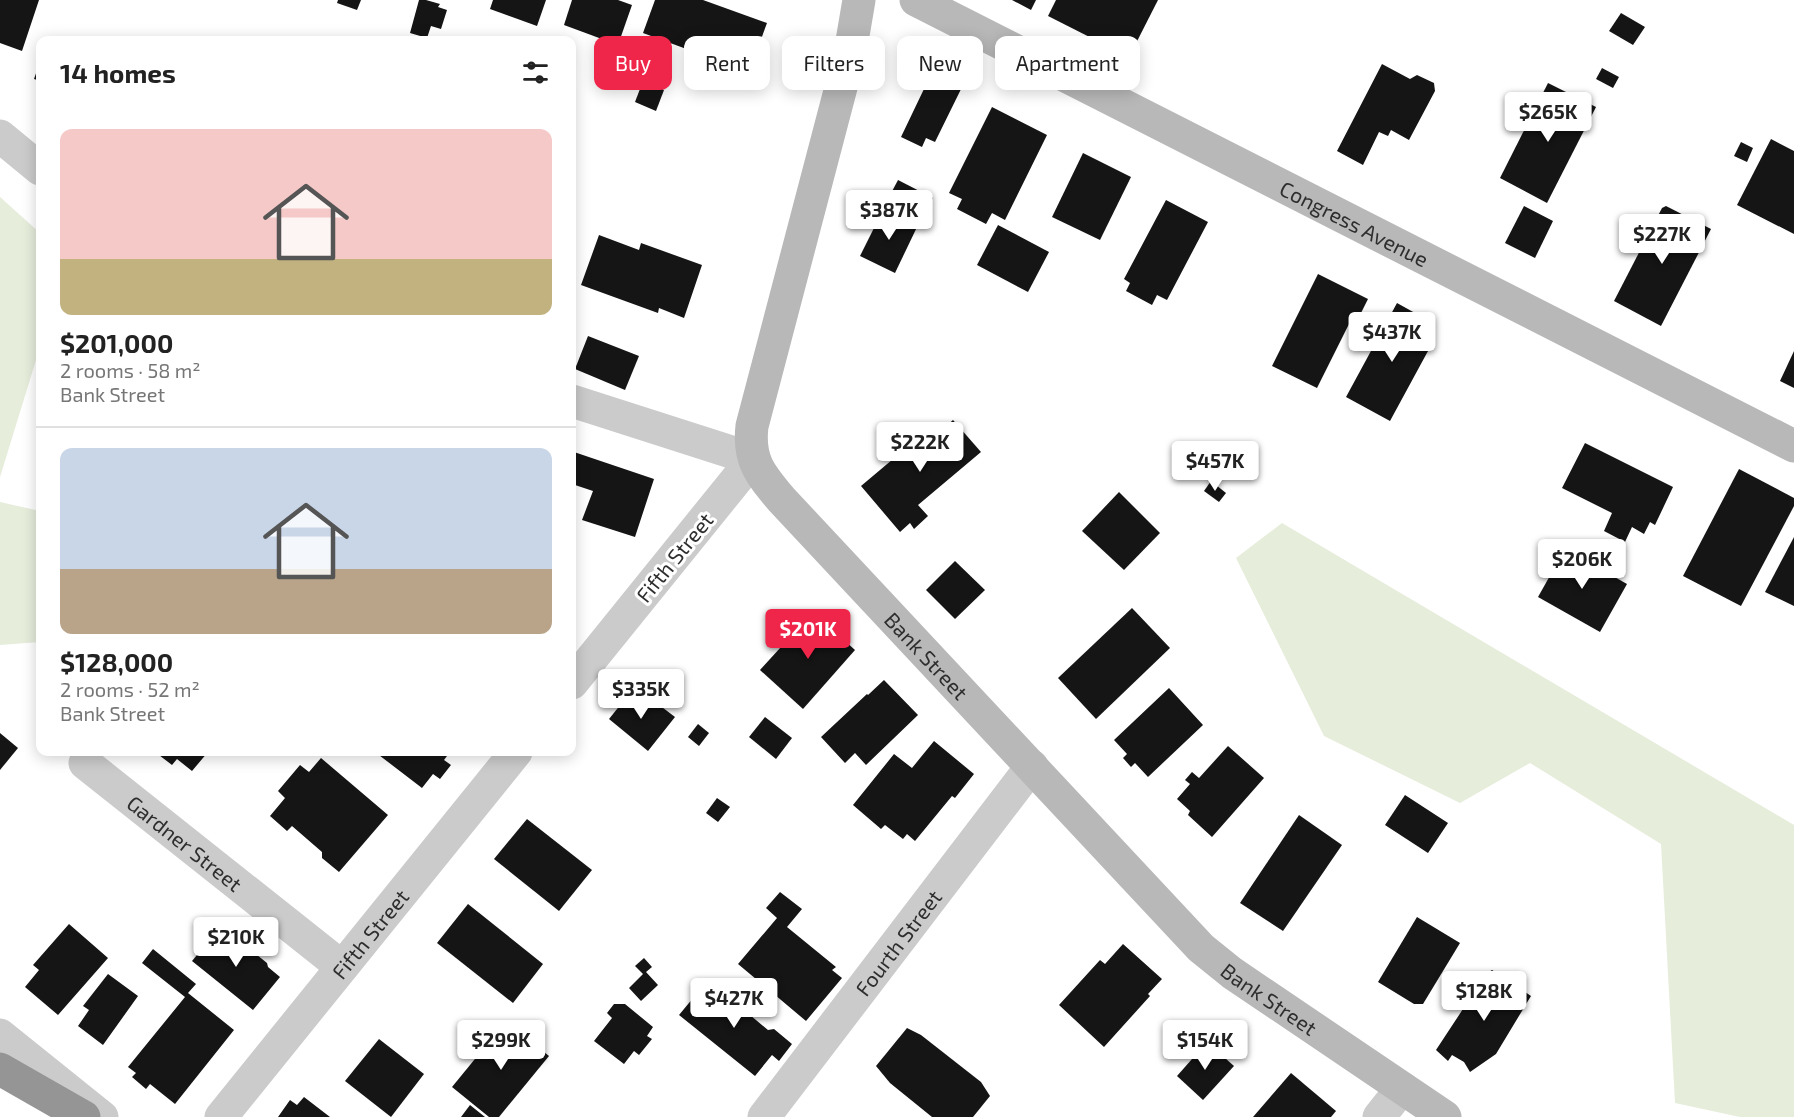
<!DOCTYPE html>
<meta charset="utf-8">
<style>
:root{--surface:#fff;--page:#f2f2f2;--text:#222;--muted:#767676;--line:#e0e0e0;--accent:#f0254a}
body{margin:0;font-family:"Exo 2",sans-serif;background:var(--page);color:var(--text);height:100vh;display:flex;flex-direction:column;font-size:22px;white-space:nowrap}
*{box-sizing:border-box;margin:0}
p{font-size:20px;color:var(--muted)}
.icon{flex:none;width:33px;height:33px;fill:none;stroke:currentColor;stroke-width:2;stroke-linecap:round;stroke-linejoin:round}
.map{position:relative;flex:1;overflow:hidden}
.panel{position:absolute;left:36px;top:36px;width:540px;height:720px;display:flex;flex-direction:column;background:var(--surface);border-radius:12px;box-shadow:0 3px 15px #0003}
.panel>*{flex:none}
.top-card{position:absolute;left:594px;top:36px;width:570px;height:54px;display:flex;gap:12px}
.price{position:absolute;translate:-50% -51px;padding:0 14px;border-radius:6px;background:#fff;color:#222;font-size:20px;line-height:39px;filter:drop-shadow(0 2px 3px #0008)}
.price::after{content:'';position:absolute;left:50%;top:36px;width:18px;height:14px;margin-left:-9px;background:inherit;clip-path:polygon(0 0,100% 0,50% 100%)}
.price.current{background:var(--accent);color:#fff}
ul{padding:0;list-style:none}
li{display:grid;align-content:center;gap:12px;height:318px;padding:0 24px}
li+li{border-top:2px solid var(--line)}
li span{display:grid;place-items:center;height:186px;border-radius:12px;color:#555}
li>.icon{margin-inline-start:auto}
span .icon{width:108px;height:108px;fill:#fffc;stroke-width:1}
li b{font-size:26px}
h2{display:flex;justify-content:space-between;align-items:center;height:72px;padding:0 24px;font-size:26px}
.pill{padding:0 21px;border-radius:12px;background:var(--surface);box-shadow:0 3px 15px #0003;font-size:21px;line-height:54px}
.pill.current{background:var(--accent);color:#fff}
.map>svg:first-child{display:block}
</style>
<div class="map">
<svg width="1794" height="1117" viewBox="0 0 1794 1117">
<rect width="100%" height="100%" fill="#fff"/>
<!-- green -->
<g fill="#e6eddb">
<path d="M 0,197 L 40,233 L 40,347 L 0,477 Z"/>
<path d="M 0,502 L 40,511 L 40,642 L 0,645 Z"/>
<path d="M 1282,523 L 1794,825 L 1794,1117 L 1740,1117 L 1675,1103 L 1661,844 L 1530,763 L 1460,803 L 1324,736 L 1236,558 Z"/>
</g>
<!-- building -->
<g fill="#151515">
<path d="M 0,0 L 39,0 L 22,51 L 0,43 Z"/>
<path d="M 338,0 L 361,0 L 357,10 L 337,3 Z"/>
<path d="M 419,0 L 426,0 L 440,4 L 438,7 L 447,10 L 441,29 L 431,26 L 427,38 L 410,33 Z"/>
<path d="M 493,0 L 546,0 L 537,26 L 490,9 Z"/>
<path d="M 572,0 L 618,0 L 632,5 L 618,45 L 564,25 Z"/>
<path d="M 655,0 L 703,0 L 767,23 L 749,72 L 643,33 Z"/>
<path d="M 1012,0 L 1036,0 L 1031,10 Z"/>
<path d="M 1056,0 L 1158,0 L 1129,57 L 1048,16 Z"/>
<path d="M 1621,13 L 1645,27 L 1633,45 L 1609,31 Z"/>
<path d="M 40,62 L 40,81 L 34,79 Z"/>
<path d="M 1382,64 L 1410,79 L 1417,75 L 1434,83 L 1435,91 L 1409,140 L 1391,130 L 1388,136 L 1379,132 L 1363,165 L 1337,151 Z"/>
<path d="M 934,68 L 964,83 L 935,142 L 926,138 L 922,147 L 901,137 Z"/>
<path d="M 1602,68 L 1619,77 L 1613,88 L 1596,79 Z"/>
<path d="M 643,81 L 664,90 L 656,111 L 635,102 Z"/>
<path d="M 1548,83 L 1596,107 L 1547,203 L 1500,178 Z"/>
<path d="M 992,107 L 1047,135 L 1005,220 L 992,213 L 986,224 L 957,209 L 962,199 L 949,193 Z"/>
<path d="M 1771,139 L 1794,151 L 1794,234 L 1737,205 Z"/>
<path d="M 1741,142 L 1753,148 L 1747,162 L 1734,156 Z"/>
<path d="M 1083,153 L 1131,177 L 1100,240 L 1052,217 Z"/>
<path d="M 898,180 L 933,198 L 922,217 L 888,199 Z"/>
<path d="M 1166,200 L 1208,222 L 1167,300 L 1157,295 L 1152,305 L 1126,291 L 1130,283 L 1124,279 Z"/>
<path d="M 1524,206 L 1553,221 L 1535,258 L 1505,243 Z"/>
<path d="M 1666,206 L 1711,229 L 1661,326 L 1614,301 L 1662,208 Z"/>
<path d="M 884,208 L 918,225 L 895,273 L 860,256 Z"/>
<path d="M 998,225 L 1049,252 L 1028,292 L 977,265 Z"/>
<path d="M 599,235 L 639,250 L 641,243 L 702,265 L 684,318 L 659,308 L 658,313 L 581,285 Z"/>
<path d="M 1318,274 L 1368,299 L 1354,327 L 1349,324 L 1317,388 L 1272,366 Z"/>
<path d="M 1397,303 L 1433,323 L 1420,346 L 1428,351 L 1390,421 L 1346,397 Z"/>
<path d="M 588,336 L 639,356 L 625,390 L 575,369 Z"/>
<path d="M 1794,351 L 1794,388 L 1780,381 Z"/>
<path d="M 953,420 L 981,452 L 918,505 L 928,516 L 914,529 L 910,523 L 900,532 L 861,486 L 937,422 L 943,429 Z"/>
<path d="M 1585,443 L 1673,487 L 1655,525 L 1650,522 L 1644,534 L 1632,527 L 1625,542 L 1604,531 L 1612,513 L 1562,488 Z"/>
<path d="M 574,452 L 654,479 L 635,537 L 582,520 L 593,491 L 572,484 L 572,460 Z"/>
<path d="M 1739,469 L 1794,498 L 1794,506 L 1741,606 L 1683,576 Z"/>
<path d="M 1211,481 L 1226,493 L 1219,502 L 1204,491 Z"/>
<path d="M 1119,492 L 1160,533 L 1124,570 L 1082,531 Z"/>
<path d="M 1794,537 L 1794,606 L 1765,592 Z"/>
<path d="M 1565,549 L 1627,584 L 1600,632 L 1538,597 Z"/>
<path d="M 955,561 L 985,590 L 955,619 L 926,590 Z"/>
<path d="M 1132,608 L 1170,648 L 1096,719 L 1058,678 Z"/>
<path d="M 813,612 L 855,650 L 803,709 L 760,670 Z"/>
<path d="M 884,680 L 918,715 L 866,765 L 855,753 L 845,763 L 821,737 L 867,694 L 868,695 Z"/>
<path d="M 1169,688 L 1203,725 L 1148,777 L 1135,763 L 1131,767 L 1123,758 L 1127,754 L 1114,740 Z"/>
<path d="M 628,689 L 649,707 L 654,701 L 675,717 L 648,751 L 609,719 L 621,704 L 618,701 Z"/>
<path d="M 765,717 L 792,738 L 776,759 L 749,737 Z"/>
<path d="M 698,724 L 709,733 L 699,746 L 688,737 Z"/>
<path d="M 0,733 L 18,748 L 0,770 Z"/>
<path d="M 934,741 L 974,774 L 955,798 L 952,796 L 915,841 L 907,834 L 903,839 L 885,825 L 881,829 L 853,805 L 894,754 L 912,768 Z"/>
<path d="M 1228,746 L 1264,778 L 1212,837 L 1188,815 L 1190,811 L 1177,799 L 1190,784 L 1185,780 L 1192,772 L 1199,778 Z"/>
<path d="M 155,752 L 208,752 L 192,771 L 177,759 L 172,765 Z"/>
<path d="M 375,752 L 450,752 L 444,760 L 451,765 L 440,779 L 433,774 L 422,788 Z"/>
<path d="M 321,758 L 388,815 L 339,872 L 322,858 L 322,852 L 292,826 L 287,831 L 270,816 L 285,798 L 278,791 L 300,765 L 309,772 Z"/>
<path d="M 1405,795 L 1448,823 L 1428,853 L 1385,825 Z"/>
<path d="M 717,798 L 730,807 L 718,822 L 706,813 Z"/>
<path d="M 1299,815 L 1342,845 L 1283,931 L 1240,903 Z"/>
<path d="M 527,819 L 592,870 L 559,911 L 494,859 Z"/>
<path d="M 780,892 L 802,909 L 787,927 L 836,967 L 832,970 L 842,978 L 806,1021 L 738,964 L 777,918 L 766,908 Z"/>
<path d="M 468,904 L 543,964 L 513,1003 L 437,943 Z"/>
<path d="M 1417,917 L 1460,943 L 1423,1004 L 1414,1004 L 1378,982 Z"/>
<path d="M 69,924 L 108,958 L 58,1015 L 25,987 L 39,970 L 33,965 Z"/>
<path d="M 221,926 L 267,963 L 268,967 L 280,977 L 253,1010 L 192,961 Z"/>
<path d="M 1123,944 L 1162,979 L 1148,994 L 1150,996 L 1104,1047 L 1059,1005 L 1100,960 L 1105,964 Z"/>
<path d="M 153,949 L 196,984 L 188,993 L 234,1030 L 175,1104 L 150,1084 L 146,1089 L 132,1077 L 136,1073 L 128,1067 L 185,997 L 142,963 Z"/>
<path d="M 644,958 L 652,967 L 646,972 L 658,985 L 641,1001 L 629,988 L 643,974 L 635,966 Z"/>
<path d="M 1492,970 L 1531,996 L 1496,1054 L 1470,1072 L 1464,1062 L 1452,1055 L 1448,1061 L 1436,1050 L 1486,974 Z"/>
<path d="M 108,974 L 138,996 L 103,1045 L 78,1026 L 89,1010 L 83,1006 Z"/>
<path d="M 708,980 L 768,1030 L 774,1029 L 792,1044 L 779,1061 L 772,1055 L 755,1076 L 679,1015 Z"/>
<path d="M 614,1004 L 625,1004 L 653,1027 L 647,1036 L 652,1039 L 639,1055 L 634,1051 L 624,1064 L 594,1041 L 612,1018 L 607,1013 Z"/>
<path d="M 506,1021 L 549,1056 L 499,1117 L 489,1117 L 452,1087 Z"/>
<path d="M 907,1028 L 921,1035 L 981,1082 L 990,1096 L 973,1117 L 932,1117 L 890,1083 L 876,1066 Z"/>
<path d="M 379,1039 L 424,1074 L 391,1117 L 345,1081 Z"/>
<path d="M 1207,1042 L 1234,1066 L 1203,1100 L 1177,1076 Z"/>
<path d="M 1291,1073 L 1336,1111 L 1331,1117 L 1253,1117 Z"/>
<path d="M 304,1097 L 330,1117 L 278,1117 L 290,1100 L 297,1105 Z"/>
<path d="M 470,1105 L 485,1117 L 461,1117 Z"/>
</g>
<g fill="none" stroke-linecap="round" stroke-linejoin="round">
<!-- street -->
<g stroke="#cbcbcb" stroke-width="33">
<path d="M 0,136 L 40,169"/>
<path d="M 572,401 L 753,459 L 572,683"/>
<path id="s1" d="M 85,763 L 342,967"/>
<path d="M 0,1035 L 102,1117"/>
<path id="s2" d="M 221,1117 L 516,752"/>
<path id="s3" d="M 764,1117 L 1032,766"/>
<path d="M 1379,1117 L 1402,1088"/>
</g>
<!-- secondary -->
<g stroke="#b8b8b8" stroke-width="33">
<path id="s4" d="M 859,0 L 850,53 L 752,426 C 748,460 760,474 781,499 L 1201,948 L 1232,973 L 1445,1117"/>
<path id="s5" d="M 916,0 L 1794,446"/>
</g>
<!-- highway -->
<path stroke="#959595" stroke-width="33" d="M 0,1069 L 84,1117"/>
</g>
<g text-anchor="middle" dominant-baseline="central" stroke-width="6" stroke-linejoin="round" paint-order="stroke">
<!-- street labels -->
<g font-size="21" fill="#2e2e2e" stroke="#fff">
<text stroke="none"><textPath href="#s5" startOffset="492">Congress Avenue</textPath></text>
<text transform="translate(674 557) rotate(-51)">Fifth Street</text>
<text stroke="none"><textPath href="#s4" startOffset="735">Bank Street</textPath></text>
<text stroke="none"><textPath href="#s1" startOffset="128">Gardner Street</textPath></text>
<text stroke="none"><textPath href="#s2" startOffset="236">Fifth Street</textPath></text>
<text stroke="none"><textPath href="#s3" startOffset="220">Fourth Street</textPath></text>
<text stroke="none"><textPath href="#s4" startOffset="1221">Bank Street</textPath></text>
</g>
</g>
</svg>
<b class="price" style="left:1548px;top:143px">$265K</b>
<b class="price" style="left:889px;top:241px">$387K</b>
<b class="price" style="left:1662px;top:265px">$227K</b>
<b class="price" style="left:1392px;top:363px">$437K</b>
<b class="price" style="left:920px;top:473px">$222K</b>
<b class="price" style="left:1215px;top:492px">$457K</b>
<b class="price" style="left:1582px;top:590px">$206K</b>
<b class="price current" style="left:808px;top:660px">$201K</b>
<b class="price" style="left:641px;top:720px">$335K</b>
<b class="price" style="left:236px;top:968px">$210K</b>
<b class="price" style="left:1484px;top:1022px">$128K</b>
<b class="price" style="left:734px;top:1029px">$427K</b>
<b class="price" style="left:501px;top:1071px">$299K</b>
<b class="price" style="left:1205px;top:1071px">$154K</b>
<div class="top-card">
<a class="pill current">Buy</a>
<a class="pill">Rent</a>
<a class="pill">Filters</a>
<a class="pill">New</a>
<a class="pill">Apartment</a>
</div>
<section class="panel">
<h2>14 homes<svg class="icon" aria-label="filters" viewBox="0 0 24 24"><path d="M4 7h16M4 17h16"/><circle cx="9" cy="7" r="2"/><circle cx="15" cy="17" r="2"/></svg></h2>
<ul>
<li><span style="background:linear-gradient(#f6c9c9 70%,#c2b280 0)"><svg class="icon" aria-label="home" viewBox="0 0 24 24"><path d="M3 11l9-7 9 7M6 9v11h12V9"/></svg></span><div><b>$201,000</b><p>2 rooms · 58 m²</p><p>Bank Street</p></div></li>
<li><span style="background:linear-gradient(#c9d6e8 65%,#b9a48a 0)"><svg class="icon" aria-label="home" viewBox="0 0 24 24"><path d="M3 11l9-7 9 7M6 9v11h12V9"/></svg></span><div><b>$128,000</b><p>2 rooms · 52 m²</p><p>Bank Street</p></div></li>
</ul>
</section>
</div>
